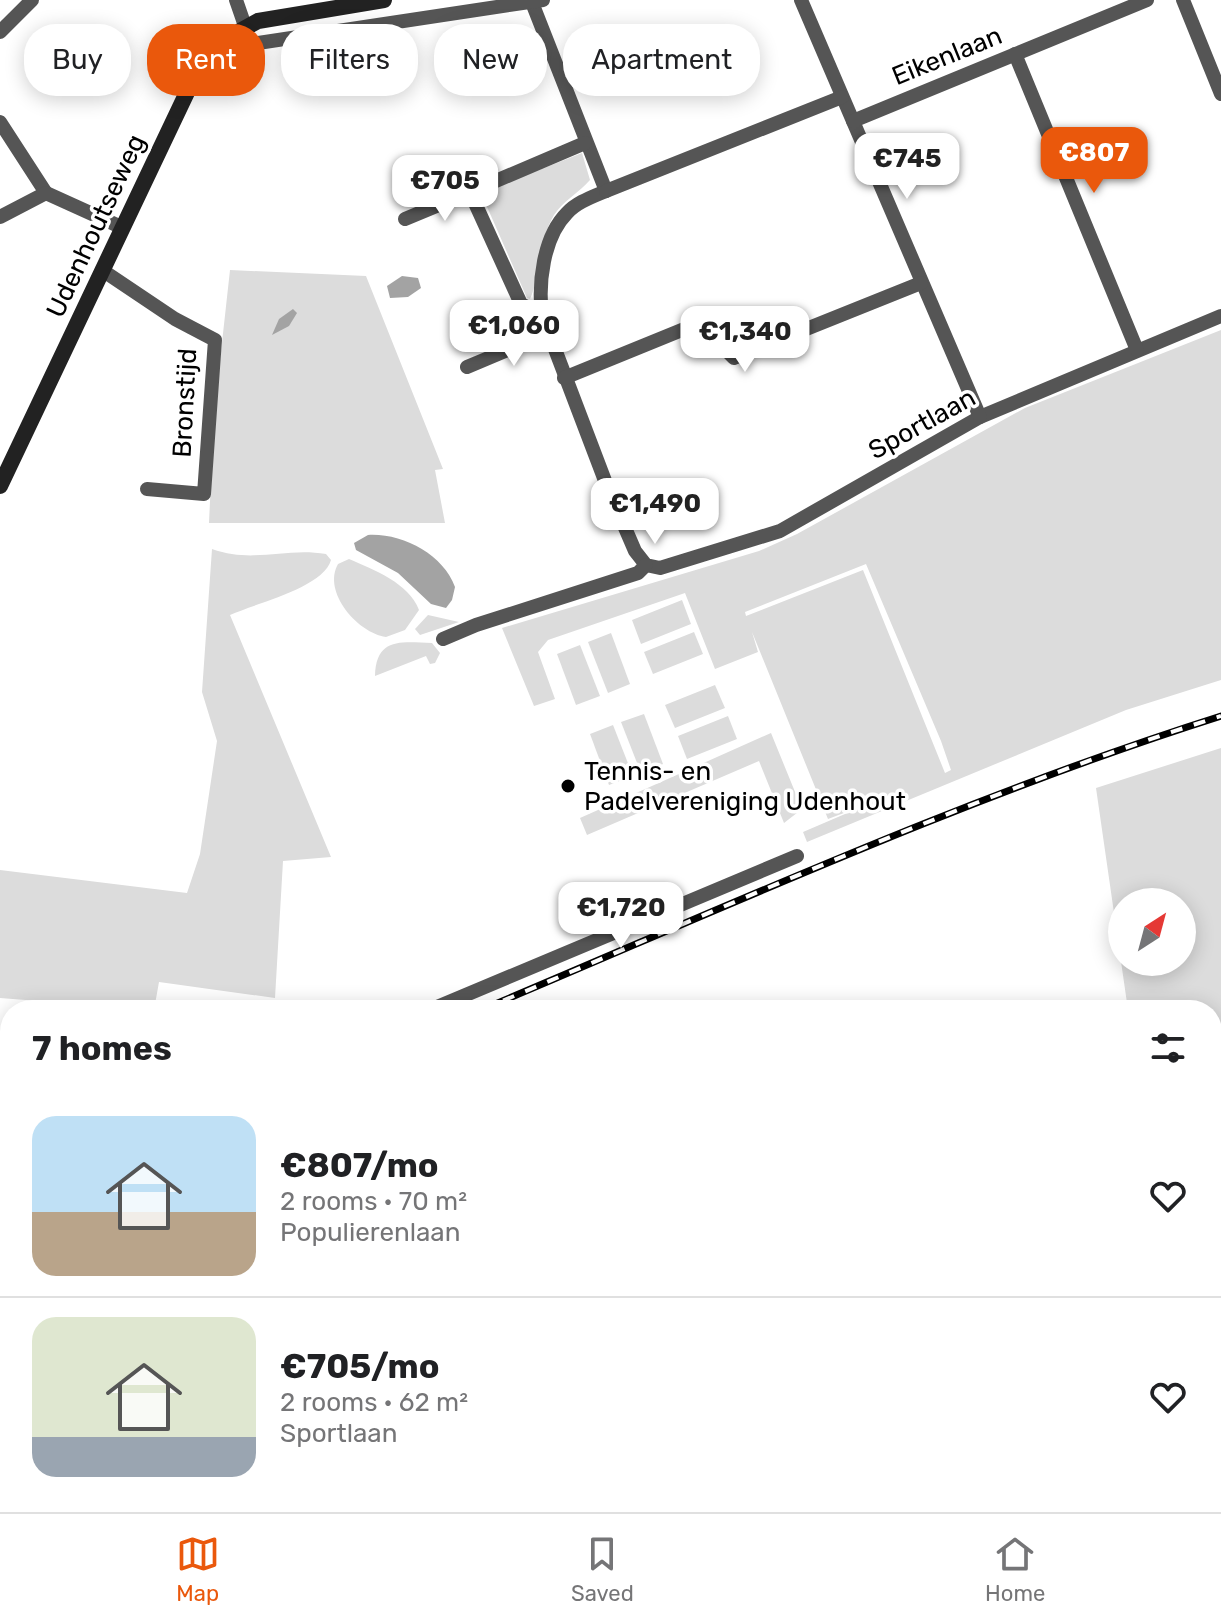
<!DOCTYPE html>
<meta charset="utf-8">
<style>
:root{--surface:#fff;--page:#f2f2f2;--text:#202124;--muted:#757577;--line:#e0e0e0;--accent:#ea580c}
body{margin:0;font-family:Rubik,sans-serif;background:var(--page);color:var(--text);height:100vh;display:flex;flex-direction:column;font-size:30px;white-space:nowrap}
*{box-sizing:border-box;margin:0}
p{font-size:26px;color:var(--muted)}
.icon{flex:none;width:44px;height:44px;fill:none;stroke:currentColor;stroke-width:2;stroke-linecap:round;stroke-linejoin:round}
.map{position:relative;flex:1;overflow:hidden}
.drawer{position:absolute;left:0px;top:1000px;width:1222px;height:512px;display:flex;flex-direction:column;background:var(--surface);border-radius:32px 32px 0 0;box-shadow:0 4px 20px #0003}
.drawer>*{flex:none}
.guide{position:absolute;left:24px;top:24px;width:800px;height:72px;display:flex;gap:16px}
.needle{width:52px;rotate:36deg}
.fabs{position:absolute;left:1108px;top:888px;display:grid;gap:16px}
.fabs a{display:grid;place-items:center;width:88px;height:88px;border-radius:50%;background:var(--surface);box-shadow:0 4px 20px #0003;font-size:40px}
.price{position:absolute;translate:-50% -68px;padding:0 18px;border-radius:16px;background:#fff;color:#222;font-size:26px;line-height:52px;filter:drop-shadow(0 2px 4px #0008)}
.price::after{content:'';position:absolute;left:50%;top:48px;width:24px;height:18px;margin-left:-12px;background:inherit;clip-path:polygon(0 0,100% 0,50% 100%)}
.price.active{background:var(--accent);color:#fff}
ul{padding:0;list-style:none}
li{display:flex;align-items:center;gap:24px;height:200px;padding:0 32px}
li+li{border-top:2px solid var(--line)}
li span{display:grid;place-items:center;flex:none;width:224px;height:160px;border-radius:24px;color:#555}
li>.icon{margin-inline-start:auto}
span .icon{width:96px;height:96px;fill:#fffc;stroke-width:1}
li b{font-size:34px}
h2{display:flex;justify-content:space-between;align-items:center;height:96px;padding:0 32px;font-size:34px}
.chip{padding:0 28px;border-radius:32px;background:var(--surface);box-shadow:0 4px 20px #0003;font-size:28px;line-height:72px}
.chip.active{background:var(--accent);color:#fff}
.tabs{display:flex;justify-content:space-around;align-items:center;height:112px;border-top:2px solid var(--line);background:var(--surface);font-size:22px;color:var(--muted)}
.tabs a{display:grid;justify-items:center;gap:4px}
.tabs .active{color:var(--accent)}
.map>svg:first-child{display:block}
</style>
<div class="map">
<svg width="1221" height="1512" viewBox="0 0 1221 1512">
<rect width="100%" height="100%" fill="#fff"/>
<!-- green -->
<g fill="#dcdcdc" fill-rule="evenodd">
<path d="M 582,153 L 590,180 C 579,193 564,200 554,215 C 538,242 542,272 530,299 L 527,298 L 481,193 Z"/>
<path d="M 230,270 L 366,276 L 443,469 L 435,470 L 445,523 L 209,523 L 214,415 Z"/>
<path d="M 1221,330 L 1221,680 L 1126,710 L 807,842 L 803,832 L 873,802 L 828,819 L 752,632 L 758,652 L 715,669 L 685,593 L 548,640 L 538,652 L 555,699 L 534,706 L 502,628 L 759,551 L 797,534 L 1025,408 ZM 866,564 L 941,741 L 951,770 L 945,773 L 863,570 L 746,616 L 745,612 Z"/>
<path d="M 212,549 C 254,564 285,547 326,554 L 331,560 C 323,588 256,603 230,615 L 331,857 L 283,861 L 275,998 L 159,982 L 154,1010 L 0,998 L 0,870 L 187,893 L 200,854 L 217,741 L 202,692 Z"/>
<path d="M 349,559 C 374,570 409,583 419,610 L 405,630 L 386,637 C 358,633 322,592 338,564 Z"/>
<path d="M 682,600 L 691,624 L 641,644 L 632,620 Z"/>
<path d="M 428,615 L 459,622 L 420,635 L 415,629 Z"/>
<path d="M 694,632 L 703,654 L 653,674 L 644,652 Z"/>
<path d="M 611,633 L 630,684 L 608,693 L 588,642 Z"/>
<path d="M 432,643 L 440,653 L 435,663 L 430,664 L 426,656 L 375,676 C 376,637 401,642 432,643 Z"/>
<path d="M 580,645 L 600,696 L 576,705 L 557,654 Z"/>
<path d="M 715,685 L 725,708 L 675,728 L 665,705 Z"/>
<path d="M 644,714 L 663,764 L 641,773 L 621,722 Z"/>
<path d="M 728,716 L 737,739 L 687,759 L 678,736 Z"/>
<path d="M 613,725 L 633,776 L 609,785 L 590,734 Z"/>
<path d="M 771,733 L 802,809 L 784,823 L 759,761 L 587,835 L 580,818 Z"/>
<path d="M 1221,748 L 1221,1219 L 1212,1218 L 1212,1010 L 1128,1010 L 1096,788 ZM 1122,902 L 1182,902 L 1182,962 L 1122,962 Z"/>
<path d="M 0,1141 L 10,1141 L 10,1199 L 0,1201 Z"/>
<path d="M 10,1227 L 10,1296 L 0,1317 L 0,1230 Z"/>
<path d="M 0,1331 L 10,1338 L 10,1502 L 261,1502 L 276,1512 L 0,1512 Z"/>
<path d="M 314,1502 L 343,1502 L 338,1512 L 308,1512 Z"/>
<path d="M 368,1502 L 716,1502 L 739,1512 L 362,1512 Z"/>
<path d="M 1020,1502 L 1107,1502 L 1107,1512 L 1021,1512 Z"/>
</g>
<!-- water -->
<g fill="#a3a3a3">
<path d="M 402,276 L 418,278 L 421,288 L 408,297 L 390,298 L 387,286 Z"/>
<path d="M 293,309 L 297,313 L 289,326 L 272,335 L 279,319 Z"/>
<path d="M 368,535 C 402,533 443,554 455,587 L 452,600 L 446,608 L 431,604 L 398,573 L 356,550 L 354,543 Z"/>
</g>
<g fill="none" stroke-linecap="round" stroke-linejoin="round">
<!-- stream -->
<g stroke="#a3a3a3" stroke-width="4">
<path d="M 1212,1039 L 1221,1036"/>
<path d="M 0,1299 L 10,1276"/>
</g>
<!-- street -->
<g stroke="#555" stroke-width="14">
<path d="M 236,0 L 245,26"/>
<path d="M 531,0 L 606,191 C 592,197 577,202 567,213 C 543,237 538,284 542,315 L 607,486 L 635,551 L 646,565 L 660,568 L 780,531 L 980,417 L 1221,316"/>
<path d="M 801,0 L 980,417"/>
<path d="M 1183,0 L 1221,94"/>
<path d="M 0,32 L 32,0"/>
<path d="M 252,44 L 543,0"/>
<path d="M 1015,54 L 1137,350"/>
<path d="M 853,121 L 1147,0"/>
<path d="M 0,122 L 46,193"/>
<path d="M 606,191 L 842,97"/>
<path d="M 0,217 L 46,193 L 121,227"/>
<path d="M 405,219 L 470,192"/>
<path d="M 102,270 L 175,319 L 215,340 L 204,494 L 147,489"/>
<path d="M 542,315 L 521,304 L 470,192 L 585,143"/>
<path d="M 467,367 L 546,334"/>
<path d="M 564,378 L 699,323 L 734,358 L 921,283"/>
<path d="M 443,639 L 476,625 L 638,573 L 646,565"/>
<path d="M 430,1010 L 797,856"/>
<path d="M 0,1131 L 10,1131"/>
<path d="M 733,1502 L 757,1512"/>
<path d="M 346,1512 L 351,1502"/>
</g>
<!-- secondary -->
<path stroke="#222" stroke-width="16" d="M 0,486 L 200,65 L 231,36 L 258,21 L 384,0"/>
<!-- rail casing -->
<g stroke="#000" stroke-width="7">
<g id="rail">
<path d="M 481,1010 C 726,907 968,796 1221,716"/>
<path d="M 0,1212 L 10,1208"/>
</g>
</g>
<!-- rail -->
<use href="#rail" stroke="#fff" stroke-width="4" stroke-dasharray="12" stroke-linecap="butt"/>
</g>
<!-- markers -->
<circle fill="#000" stroke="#fff" stroke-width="3" cx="568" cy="786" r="8"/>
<g text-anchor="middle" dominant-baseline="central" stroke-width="7" stroke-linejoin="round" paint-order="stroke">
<!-- street labels -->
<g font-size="26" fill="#000" stroke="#fff">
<text transform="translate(947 56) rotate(-22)">Eikenlaan</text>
<text transform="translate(96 226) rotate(-65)">Udenhoutseweg</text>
<text transform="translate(185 403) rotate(-87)">Bronstijd</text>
<text transform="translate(922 424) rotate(-29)">Sportlaan</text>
</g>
<!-- poi labels -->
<g font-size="26" fill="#000" stroke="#fff" text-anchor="start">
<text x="584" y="771">Tennis- en<tspan x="584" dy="30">Padelvereniging Udenhout</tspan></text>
</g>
</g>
</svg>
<div class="fabs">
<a><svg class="needle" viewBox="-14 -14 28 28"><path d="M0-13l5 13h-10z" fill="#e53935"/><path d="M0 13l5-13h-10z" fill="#757577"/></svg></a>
</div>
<b class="price active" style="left:1094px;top:195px">€807</b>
<b class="price" style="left:907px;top:201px">€745</b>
<b class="price" style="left:445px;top:223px">€705</b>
<b class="price" style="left:514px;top:368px">€1,060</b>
<b class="price" style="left:745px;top:374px">€1,340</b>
<b class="price" style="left:655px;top:546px">€1,490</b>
<b class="price" style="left:621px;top:950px">€1,720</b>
<div class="guide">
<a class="chip">Buy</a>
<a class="chip active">Rent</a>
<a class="chip">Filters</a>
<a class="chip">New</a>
<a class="chip">Apartment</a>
</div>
<section class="drawer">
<h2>7 homes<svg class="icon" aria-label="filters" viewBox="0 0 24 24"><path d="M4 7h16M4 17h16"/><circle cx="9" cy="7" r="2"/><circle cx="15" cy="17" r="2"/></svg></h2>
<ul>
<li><span style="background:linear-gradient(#bfe0f5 60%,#b9a48a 0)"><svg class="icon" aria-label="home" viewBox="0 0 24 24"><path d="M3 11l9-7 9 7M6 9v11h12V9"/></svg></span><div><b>€807/mo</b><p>2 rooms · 70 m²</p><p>Populierenlaan</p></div><svg class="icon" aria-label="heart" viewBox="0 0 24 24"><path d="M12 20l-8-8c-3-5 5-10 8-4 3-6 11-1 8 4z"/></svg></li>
<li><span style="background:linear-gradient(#dfe7d0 75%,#9aa5b1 0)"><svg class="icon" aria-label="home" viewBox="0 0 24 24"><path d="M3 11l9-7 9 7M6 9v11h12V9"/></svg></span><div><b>€705/mo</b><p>2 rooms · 62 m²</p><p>Sportlaan</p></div><svg class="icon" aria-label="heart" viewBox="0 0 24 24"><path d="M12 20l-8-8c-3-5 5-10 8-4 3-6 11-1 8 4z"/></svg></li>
</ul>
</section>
</div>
<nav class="tabs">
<a class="active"><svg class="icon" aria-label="map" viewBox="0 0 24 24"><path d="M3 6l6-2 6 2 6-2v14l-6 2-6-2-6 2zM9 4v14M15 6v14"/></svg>Map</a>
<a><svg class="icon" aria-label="saved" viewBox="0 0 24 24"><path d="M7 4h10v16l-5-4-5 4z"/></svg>Saved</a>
<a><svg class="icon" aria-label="home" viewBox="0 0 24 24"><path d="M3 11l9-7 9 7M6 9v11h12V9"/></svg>Home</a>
</nav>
